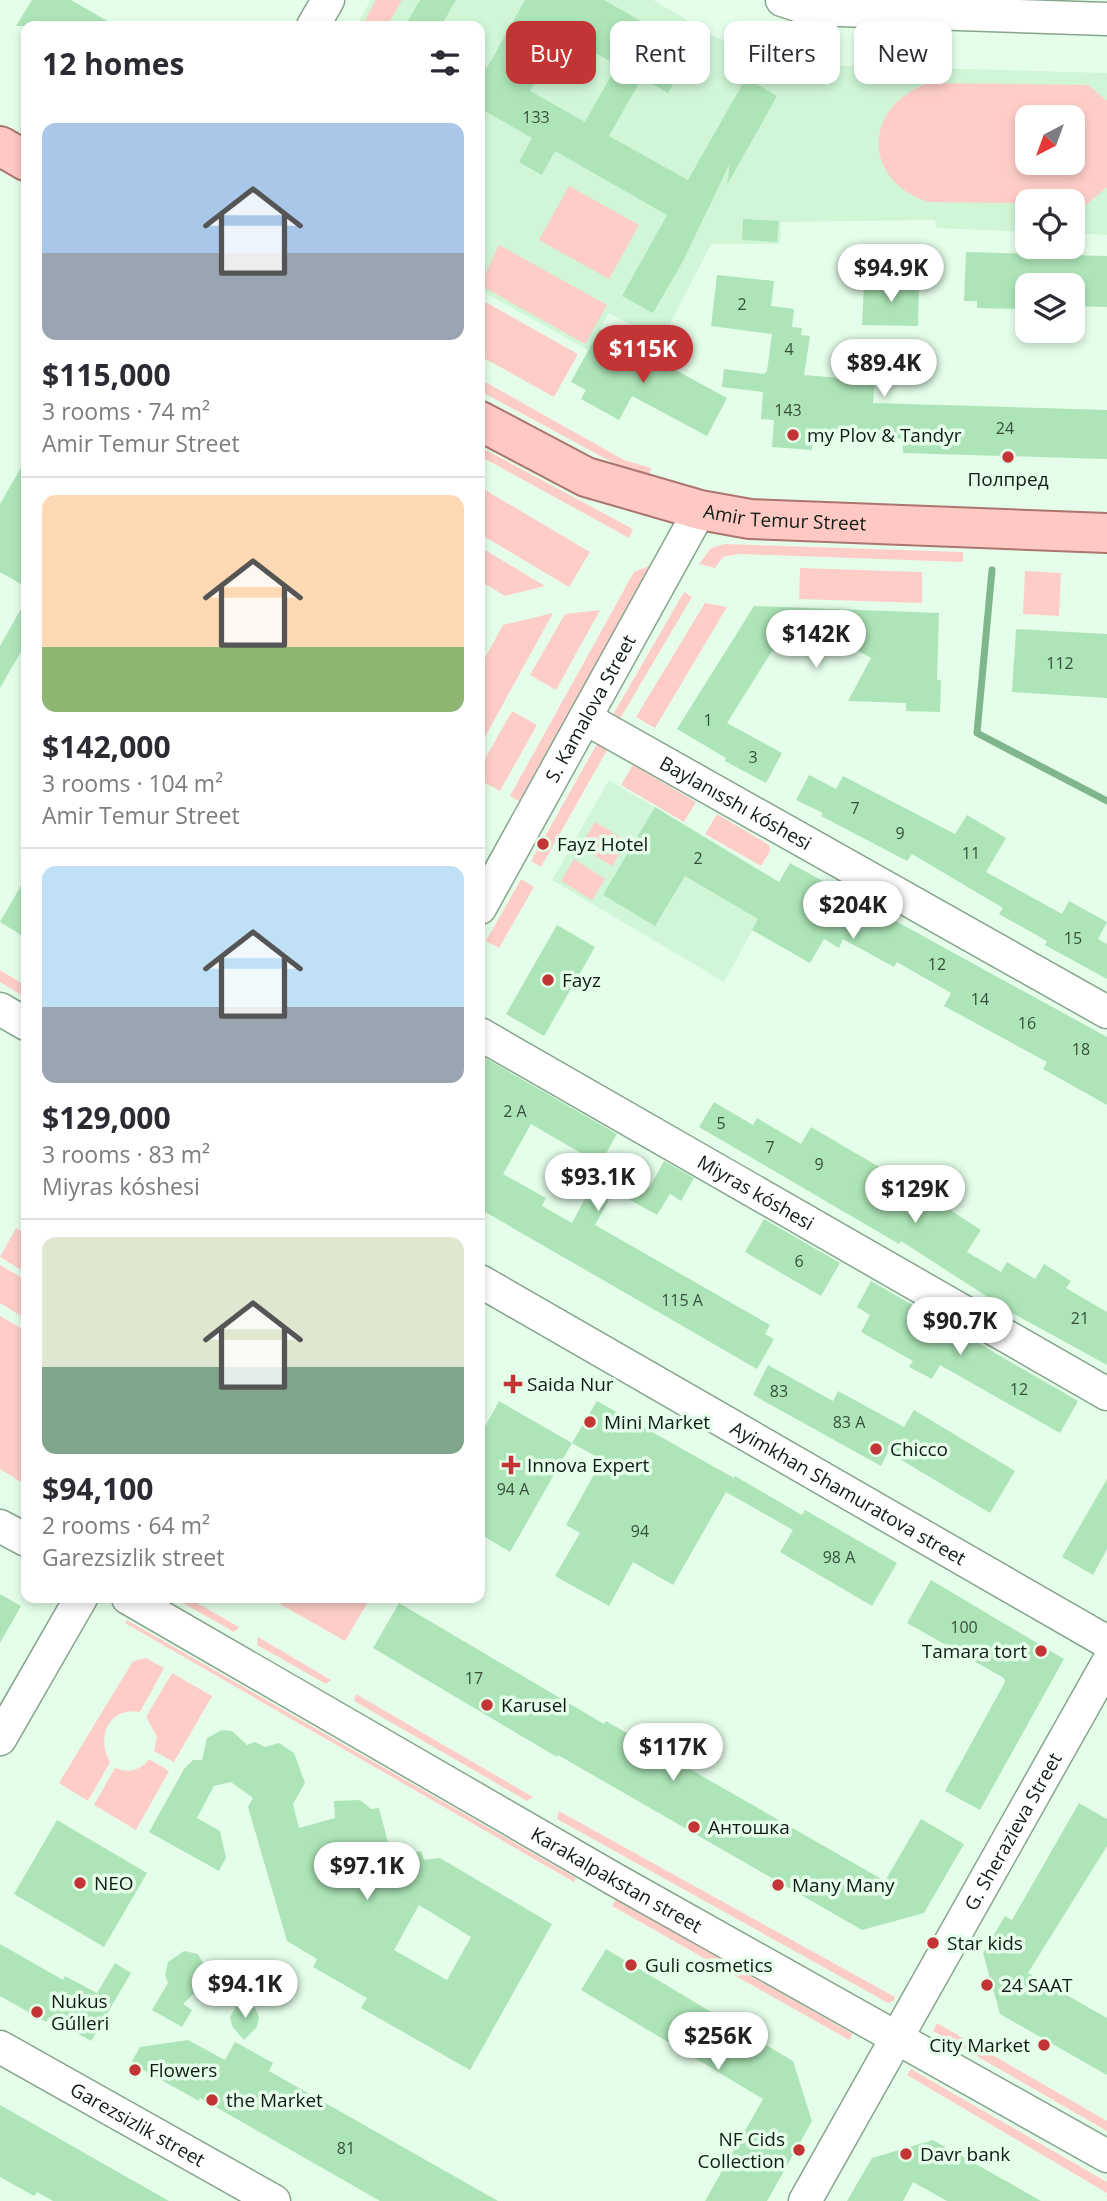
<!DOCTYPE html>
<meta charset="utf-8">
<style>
:root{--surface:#fff;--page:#f2f2f3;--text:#2b2b33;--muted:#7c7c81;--line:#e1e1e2;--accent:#c33435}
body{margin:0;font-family:"Open Sans",sans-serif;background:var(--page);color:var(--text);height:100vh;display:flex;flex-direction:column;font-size:26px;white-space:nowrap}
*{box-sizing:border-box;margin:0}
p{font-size:23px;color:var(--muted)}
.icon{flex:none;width:38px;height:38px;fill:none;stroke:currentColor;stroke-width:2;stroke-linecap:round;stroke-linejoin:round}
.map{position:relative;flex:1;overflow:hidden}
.sheet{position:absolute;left:21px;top:21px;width:464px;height:1582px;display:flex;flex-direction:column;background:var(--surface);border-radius:14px;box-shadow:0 4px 10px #0003}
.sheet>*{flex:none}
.guide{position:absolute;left:506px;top:21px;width:495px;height:63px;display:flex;gap:14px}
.needle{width:46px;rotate:221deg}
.tools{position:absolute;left:1015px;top:105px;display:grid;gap:14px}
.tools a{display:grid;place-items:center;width:70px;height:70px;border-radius:14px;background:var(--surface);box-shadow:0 4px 10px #0003;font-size:35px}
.price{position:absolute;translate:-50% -60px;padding:0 16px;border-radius:24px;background:#fff;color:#222;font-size:23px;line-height:46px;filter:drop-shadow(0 2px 4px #0008)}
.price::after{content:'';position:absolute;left:50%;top:42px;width:21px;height:16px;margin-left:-10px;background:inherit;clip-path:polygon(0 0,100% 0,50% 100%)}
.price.on{background:var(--accent);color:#fff}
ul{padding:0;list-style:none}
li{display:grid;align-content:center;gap:14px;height:371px;padding:0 21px}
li+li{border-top:2px solid var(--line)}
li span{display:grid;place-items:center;height:217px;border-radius:14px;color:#555}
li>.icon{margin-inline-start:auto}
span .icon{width:126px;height:126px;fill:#fffc;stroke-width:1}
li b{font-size:30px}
h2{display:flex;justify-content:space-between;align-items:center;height:84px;padding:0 21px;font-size:30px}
.pill{padding:0 24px;border-radius:14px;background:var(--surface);box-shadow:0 4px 10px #0003;font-size:24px;line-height:63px}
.pill.on{background:var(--accent);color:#fff}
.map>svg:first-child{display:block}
</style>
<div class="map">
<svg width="1107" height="2201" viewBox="0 0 1107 2201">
<rect width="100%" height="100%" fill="#e5feea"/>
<!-- built -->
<g fill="#d0f6d7" fill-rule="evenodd">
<path d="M 371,0 L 653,0 L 740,51 L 776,64 L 1107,73 L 1107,235 L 1073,233 L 1073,201 L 1027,201 L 1027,232 L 936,228 L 935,220 L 781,222 L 780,244 L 711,244 L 661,341 L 609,313 L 588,350 L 480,290 L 480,26 L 356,26 ZM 1027,117 L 1073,117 L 1073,163 L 1027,163 Z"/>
<path d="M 609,780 L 779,882 L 724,982 L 552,880 Z"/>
</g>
<!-- green -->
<g fill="#fecdc8" fill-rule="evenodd">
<path d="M 376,0 L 402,0 L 387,26 L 362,26 Z"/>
<path d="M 929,83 L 1088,85 L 1107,101 L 1107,187 L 1087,204 L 928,202 C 861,180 863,105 929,83 ZM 1073,117 L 1073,163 L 1027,163 L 1027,117 Z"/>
<path d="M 569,186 L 639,225 L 609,279 L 539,240 Z"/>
<path d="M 499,245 L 607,305 L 585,344 L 480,285 Z"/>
<path d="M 480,299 L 578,354 L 554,397 L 480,356 Z"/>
<path d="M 480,379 L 624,460 L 651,468 L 649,476 L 621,467 L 480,391 Z"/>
<path d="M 480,447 L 633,529 L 629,538 L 480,456 Z"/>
<path d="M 480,487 L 590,552 L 569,587 L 480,534 Z"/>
<path d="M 724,544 L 963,552 L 963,562 L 739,554 L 723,557 L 715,568 L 699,564 L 711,548 Z"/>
<path d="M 480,547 L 545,586 L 505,596 L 480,581 Z"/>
<path d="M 651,565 L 519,801 L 510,796 L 634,572 Z"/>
<path d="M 800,568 L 922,572 L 922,603 L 799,599 Z"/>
<path d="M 1025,571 L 1061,573 L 1059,616 L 1023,614 Z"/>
<path d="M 684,592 L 692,597 L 618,722 L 611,718 Z"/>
<path d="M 705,603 L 727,607 L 655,728 L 636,717 Z"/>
<path d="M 600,610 L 556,690 L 530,675 L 565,614 Z"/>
<path d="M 553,613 L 480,746 L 480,667 L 503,625 Z"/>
<path d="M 512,711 L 537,725 L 500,791 L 480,780 L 480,768 Z"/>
<path d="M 597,744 L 607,750 L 541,867 L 531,861 Z"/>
<path d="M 633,765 L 696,802 L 684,822 L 621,785 Z"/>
<path d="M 717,814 L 769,845 L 770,851 L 761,866 L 705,834 Z"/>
<path d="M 595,822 L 627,841 L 612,866 L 580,847 Z"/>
<path d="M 574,859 L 605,879 L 592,900 L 561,881 Z"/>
<path d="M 521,879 L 534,887 L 499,948 L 486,941 Z"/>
<path d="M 0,970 L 26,986 L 26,998 L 0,982 Z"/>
<path d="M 16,1228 L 26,1234 L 26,1273 L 0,1257 Z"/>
<path d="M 0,1265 L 26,1280 L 26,1319 L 0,1303 Z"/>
<path d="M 0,1316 L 26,1331 L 26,1485 L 0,1469 Z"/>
<path d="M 174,1598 L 188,1598 L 239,1627 L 234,1632 Z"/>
<path d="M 284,1598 L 370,1598 L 345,1641 L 280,1604 Z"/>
<path d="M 127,1620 L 576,1878 L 574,1882 L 125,1623 Z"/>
<path d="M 258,1637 L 331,1680 L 326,1684 L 257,1645 Z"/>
<path d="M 146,1658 L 164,1668 L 140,1712 C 108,1706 96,1739 110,1762 L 88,1801 L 59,1783 L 133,1661 Z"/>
<path d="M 172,1673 L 212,1696 L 174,1762 L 154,1751 L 157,1737 L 146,1717 Z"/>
<path d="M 356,1694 L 533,1797 L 527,1801 L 354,1701 Z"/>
<path d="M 149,1759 L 169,1771 L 136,1830 L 94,1805 L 115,1768 C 129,1773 140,1771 149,1759 Z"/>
<path d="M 559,1811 L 895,1997 L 894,2001 L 888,2003 L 557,1819 Z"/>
<path d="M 616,1899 L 853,2034 L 849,2040 L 612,1906 Z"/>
<path d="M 937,2023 L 1107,2121 L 1107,2131 L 933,2031 Z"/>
<path d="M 911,2069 L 1107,2182 L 1107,2193 L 907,2075 Z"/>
</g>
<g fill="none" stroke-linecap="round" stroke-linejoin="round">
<!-- stream -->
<path stroke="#7fb68b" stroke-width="7" d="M 992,570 L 977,733 L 1107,801"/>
</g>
<!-- building -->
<g fill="#ade5b8" fill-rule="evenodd">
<path d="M 32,0 L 71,0 L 116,26 L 16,26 Z"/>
<path d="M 420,0 L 456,0 L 441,26 L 405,26 Z"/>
<path d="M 525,0 L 604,0 L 692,50 L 668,93 L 642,78 L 609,136 L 688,180 L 746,78 L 777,96 L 727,185 L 730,163 L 683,261 L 653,313 L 622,296 L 667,215 L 555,151 L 542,175 L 519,162 L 532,138 L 480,108 L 480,64 L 487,68 ZM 562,34 L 617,65 L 585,122 L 530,91 Z"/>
<path d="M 743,219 L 779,221 L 777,242 L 742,240 Z"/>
<path d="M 966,252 L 1107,256 L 1107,307 L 1073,306 L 1073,285 L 1027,285 L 1027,305 L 1019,304 L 1019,309 L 977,308 L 977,301 L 964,301 Z"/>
<path d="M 717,275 L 774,281 L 771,306 L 794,309 L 792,327 L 802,328 L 801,335 L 810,336 L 804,375 L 875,381 L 873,403 L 1107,410 L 1107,459 L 903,453 L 903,439 L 814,432 L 812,450 L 772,447 L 774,420 L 761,419 L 763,392 L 722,387 L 724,369 L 764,374 L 767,371 L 772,334 L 711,326 Z"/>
<path d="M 879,282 L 919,283 L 918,326 L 862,325 L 864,284 L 879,284 Z"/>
<path d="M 600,329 L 727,398 L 707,436 L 632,396 L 619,420 L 581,399 L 586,390 L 571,382 Z"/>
<path d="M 26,459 L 26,587 L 0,572 L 0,504 Z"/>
<path d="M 26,600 L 26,643 L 0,688 L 0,646 Z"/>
<path d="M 754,606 L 939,613 L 937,680 L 941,680 L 940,712 L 906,711 L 906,703 L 848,701 L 871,658 L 844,643 L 837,654 L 772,651 L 727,723 L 782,753 L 766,783 L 725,761 L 726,758 L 677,729 Z"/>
<path d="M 1016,629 L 1107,634 L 1107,698 L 1012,692 Z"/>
<path d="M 809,775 L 836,789 L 843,776 L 955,834 L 967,815 L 1006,838 L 986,872 L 1062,914 L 1069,901 L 1107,922 L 1098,939 L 1107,944 L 1107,979 L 1045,945 L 1047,941 L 999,914 L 1003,908 L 912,854 L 907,861 L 821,816 L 823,813 L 796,800 Z"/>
<path d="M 655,807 L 779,882 L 790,863 L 1107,1037 L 1107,1105 L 1043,1069 L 1047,1062 L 944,1006 L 951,993 L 897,962 L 894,967 L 843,939 L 839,948 L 824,939 L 810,963 L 752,930 L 758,919 L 685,876 L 655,926 L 603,895 Z"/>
<path d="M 26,877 L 26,938 L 0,922 Z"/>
<path d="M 557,925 L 595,947 L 544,1036 L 506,1014 Z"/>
<path d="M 480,1055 L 617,1134 L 600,1164 L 531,1124 L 503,1174 L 546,1198 L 542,1206 L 572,1223 L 604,1163 L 649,1188 L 664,1161 L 694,1178 L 681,1201 L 670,1194 L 657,1215 L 614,1191 L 595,1225 L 770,1325 L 765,1334 L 774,1339 L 757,1369 L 480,1209 Z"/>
<path d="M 714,1102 L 753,1125 L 757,1118 L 801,1144 L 811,1127 L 927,1195 L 981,1230 L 967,1252 L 1001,1272 L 1007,1262 L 1035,1279 L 1044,1264 L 1071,1281 L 1066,1288 L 1107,1312 L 1107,1365 L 1014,1314 L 901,1241 L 899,1244 L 699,1127 Z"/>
<path d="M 764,1219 L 840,1263 L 821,1296 L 745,1252 Z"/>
<path d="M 871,1281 L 1078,1401 L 1060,1433 L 940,1365 L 932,1379 L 909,1367 L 913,1361 L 861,1332 L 870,1315 L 857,1307 Z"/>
<path d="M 768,1365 L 833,1401 L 838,1391 L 904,1427 L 914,1410 L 1015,1471 L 990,1513 L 888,1452 L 881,1466 L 753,1395 Z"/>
<path d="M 499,1401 L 572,1443 L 510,1552 L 480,1534 L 480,1436 Z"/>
<path d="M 597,1401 L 734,1478 L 673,1585 L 633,1562 L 609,1606 L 555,1576 L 580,1533 L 566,1525 L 602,1460 L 572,1443 Z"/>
<path d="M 735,1476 L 802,1515 L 805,1510 L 897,1563 L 872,1606 L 780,1552 L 793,1530 L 726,1492 Z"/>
<path d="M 1107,1479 L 1107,1549 L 1093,1575 L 1062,1557 Z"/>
<path d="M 931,1580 L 1064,1659 L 980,1810 L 945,1791 L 1005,1682 L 1004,1678 L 907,1623 Z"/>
<path d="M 0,1594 L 21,1606 L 0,1643 Z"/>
<path d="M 399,1603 L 604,1724 L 606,1721 L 885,1881 L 921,1819 L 964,1844 L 924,1913 L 862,1930 L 558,1755 L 557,1757 L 373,1648 Z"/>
<path d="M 222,1730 L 232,1731 L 247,1745 L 255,1742 L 265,1747 L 279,1743 L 294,1753 L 305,1783 L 293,1804 L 299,1828 L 335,1818 L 334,1801 L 360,1800 L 371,1809 L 379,1808 L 392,1858 L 421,1851 L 424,1860 L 440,1858 L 552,1924 L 470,2070 L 361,2008 L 367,1998 L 313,1967 L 317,1959 L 287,1941 L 248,1807 L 253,1798 L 231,1782 L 214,1786 L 197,1818 L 220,1831 L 226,1858 L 219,1871 L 149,1832 L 184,1769 L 193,1760 L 202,1760 L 207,1738 ZM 419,1905 L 471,1937 L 447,1980 L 394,1950 Z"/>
<path d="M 1079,1803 L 1107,1819 L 1107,1846 L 1028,1973 L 1107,2018 L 1107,2075 L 1000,2014 L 983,1953 L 1005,1916 L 1012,1920 Z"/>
<path d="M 57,1820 L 147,1873 L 104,1947 L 14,1894 Z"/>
<path d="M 0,1944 L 63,1980 L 65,1976 L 97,1993 L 115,1963 L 131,1973 L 91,2041 L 49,2017 L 46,2022 L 0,1996 Z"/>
<path d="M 606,1949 L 793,2061 L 812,2121 L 767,2201 L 705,2201 L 763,2099 L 581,1990 Z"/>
<path d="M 184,1951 L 198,1954 L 208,1972 L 203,1985 L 183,2004 L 192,2010 L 182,2027 L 152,2010 L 168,1983 L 165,1975 L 168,1962 Z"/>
<path d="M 247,2004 L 255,2008 L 259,2017 L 257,2027 L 244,2040 L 232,2026 L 230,2017 L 237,2006 Z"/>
<path d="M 188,2040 L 225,2060 L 235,2042 L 273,2063 L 269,2071 L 498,2201 L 380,2201 L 200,2098 L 199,2101 L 131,2063 L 140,2047 Z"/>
<path d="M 0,2105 L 169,2201 L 53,2201 L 37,2192 L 34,2196 L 0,2177 Z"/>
<path d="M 933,2140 L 1006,2181 L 1041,2201 L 947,2201 L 913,2182 L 903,2201 L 847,2201 L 872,2158 Z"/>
</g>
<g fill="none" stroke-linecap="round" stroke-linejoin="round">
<!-- minor casing -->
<g stroke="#87a58d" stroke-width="35">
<g id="minor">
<path d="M 782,0 L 809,9 L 1107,19"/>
<path d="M 313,26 L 328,0"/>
<path id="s1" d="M 585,718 L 1107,1012"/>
<path id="s2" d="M 480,908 L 700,510"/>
<path d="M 0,1009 L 26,1024"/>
<path id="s3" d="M 480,1034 L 1107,1394"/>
<path id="s4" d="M 480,1281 L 1107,1642"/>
<path d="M 0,1526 L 26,1540"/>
<path id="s5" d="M 128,1598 L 614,1879 L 1107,2156"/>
<path d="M 0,1739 L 81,1598"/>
<path id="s6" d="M 0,2047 L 274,2201"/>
<path id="s7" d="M 805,2201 L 1107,1664"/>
</g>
</g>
<!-- major casing -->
<g stroke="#ab746d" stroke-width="42">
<g id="major">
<path d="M 0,146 L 26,161"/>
<path id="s8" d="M 480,421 L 586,477 L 700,510 L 750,519 L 1107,533"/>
</g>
</g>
<!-- minor -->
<use href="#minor" stroke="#fff" stroke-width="32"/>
<!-- major -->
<use href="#major" stroke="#fec8c4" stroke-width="38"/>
</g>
<!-- markers -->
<g fill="#c33435" stroke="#e5feea" stroke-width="2.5">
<circle cx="793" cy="435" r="7"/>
<circle cx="1008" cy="457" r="7"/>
<circle cx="543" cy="844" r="7"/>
<circle cx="548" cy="980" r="7"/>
<path d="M509.5 1373.5h7v7h7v7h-7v7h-7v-7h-7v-7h7z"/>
<circle cx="590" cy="1422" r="7"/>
<circle cx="876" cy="1449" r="7"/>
<path d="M507.5 1454.5h7v7h7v7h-7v7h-7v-7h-7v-7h7z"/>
<circle cx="1041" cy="1651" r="7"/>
<circle cx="487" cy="1705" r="7"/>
<circle cx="694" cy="1827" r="7"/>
<circle cx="80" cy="1883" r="7"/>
<circle cx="778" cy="1885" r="7"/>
<circle cx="933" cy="1943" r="7"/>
<circle cx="631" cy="1965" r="7"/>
<circle cx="987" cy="1985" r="7"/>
<circle cx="37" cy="2012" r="7"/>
<circle cx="1044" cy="2045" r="7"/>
<circle cx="135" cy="2070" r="7"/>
<circle cx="212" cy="2100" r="7"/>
<circle cx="799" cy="2150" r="7"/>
<circle cx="906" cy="2154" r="7"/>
</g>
<g text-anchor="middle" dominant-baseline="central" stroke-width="7" stroke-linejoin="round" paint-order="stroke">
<!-- number labels -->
<g font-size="16" fill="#384e3c">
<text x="536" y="117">133</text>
<text x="742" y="304">2</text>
<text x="789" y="349">4</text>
<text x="788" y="410">143</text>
<text x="1005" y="428">24</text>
<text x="1060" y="663">112</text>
<text x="708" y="720">1</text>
<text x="753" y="757">3</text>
<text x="855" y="808">7</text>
<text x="900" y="833">9</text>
<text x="971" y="853">11</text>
<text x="698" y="858">2</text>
<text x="1073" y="938">15</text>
<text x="937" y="964">12</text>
<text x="980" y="999">14</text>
<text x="1027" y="1023">16</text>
<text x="1081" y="1049">18</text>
<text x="515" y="1111">2 А</text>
<text x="721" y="1123">5</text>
<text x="770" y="1147">7</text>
<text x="819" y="1164">9</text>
<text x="799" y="1261">6</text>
<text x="682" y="1300">115 А</text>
<text x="1080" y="1318">21</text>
<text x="1019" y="1389">12</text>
<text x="779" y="1391">83</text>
<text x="849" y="1422">83 А</text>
<text x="513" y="1489">94 А</text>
<text x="640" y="1531">94</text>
<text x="839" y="1557">98 А</text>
<text x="964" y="1627">100</text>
<text x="474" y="1678">17</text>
<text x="346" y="2148">81</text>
</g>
<!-- poi labels -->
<g font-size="19" fill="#111c13" stroke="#e5feea" text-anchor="start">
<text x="807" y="435">my Plov &amp; Tandyr</text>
<text x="1008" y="479" text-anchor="middle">Полпред</text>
<text x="557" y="844">Fayz Hotel</text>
<text x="562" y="980">Fayz</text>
<text x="527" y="1384">Saida Nur</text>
<text x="604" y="1422">Mini Market</text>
<text x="890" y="1449">Chicco</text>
<text x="527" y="1465">Innova Expert</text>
<text x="1027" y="1651" text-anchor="end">Tamara tort</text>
<text x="501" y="1705">Karusel</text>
<text x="708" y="1827">Антошка</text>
<text x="94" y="1883">NEO</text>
<text x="792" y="1885">Many Many</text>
<text x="947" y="1943">Star kids</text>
<text x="645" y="1965">Guli cosmetics</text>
<text x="1001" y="1985">24 SAAT</text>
<text x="51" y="2001">Nukus<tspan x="51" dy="22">Gúlleri</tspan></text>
<text x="1030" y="2045" text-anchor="end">City Market</text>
<text x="149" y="2070">Flowers</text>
<text x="226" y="2100">the Market</text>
<text x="785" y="2139" text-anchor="end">NF Cids<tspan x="785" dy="22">Collection</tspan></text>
<text x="920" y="2154">Davr bank</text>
</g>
<!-- street labels -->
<g font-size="19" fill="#111c13" stroke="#e5feea">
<text stroke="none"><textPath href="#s8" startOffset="324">Amir Temur Street</textPath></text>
<text stroke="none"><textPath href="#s2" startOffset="228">S. Kamalova Street</textPath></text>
<text stroke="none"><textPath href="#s1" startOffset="173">Baylanısshı kóshesi</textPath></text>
<text stroke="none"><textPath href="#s3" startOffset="318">Miyras kóshesi</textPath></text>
<text stroke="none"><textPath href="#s4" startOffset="425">Ayimkhan Shamuratova street</textPath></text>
<text stroke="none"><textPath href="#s7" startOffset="424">G. Sherazieva Street</textPath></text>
<text stroke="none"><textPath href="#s5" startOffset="564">Karakalpakstan street</textPath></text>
<text stroke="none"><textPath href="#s6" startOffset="158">Garezsizlik street</textPath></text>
</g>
</g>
</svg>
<div class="tools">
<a><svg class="needle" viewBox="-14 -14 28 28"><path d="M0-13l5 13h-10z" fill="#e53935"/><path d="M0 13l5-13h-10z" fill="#7c7c81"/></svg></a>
<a><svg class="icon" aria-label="locate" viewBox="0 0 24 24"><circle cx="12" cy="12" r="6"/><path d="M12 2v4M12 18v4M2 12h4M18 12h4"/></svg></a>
<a><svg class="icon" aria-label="layers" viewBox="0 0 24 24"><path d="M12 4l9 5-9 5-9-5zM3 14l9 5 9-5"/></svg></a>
</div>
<b class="price" style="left:891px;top:304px">$94.9K</b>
<b class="price on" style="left:643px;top:385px">$115K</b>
<b class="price" style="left:884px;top:399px">$89.4K</b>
<b class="price" style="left:816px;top:670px">$142K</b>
<b class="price" style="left:853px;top:941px">$204K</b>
<b class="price" style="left:598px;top:1213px">$93.1K</b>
<b class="price" style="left:915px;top:1225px">$129K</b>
<b class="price" style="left:960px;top:1357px">$90.7K</b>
<b class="price" style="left:673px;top:1783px">$117K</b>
<b class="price" style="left:367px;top:1902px">$97.1K</b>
<b class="price" style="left:245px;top:2020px">$94.1K</b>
<b class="price" style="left:718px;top:2072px">$256K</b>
<div class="guide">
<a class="pill on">Buy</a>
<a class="pill">Rent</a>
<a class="pill">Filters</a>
<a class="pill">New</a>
</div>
<section class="sheet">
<h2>12 homes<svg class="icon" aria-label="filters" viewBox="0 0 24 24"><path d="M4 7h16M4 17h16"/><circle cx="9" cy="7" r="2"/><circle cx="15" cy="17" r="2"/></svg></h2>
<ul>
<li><span style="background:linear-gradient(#a9c7e8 60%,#9aa5b1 0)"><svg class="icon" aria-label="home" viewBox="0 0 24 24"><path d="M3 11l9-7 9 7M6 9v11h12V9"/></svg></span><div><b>$115,000</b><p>3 rooms · 74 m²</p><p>Amir Temur Street</p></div></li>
<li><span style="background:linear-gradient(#ffd9b3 70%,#8fb573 0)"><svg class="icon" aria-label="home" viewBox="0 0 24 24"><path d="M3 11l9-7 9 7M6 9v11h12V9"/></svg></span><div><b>$142,000</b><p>3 rooms · 104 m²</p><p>Amir Temur Street</p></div></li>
<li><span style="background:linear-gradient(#bfe0f5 65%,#9aa5b1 0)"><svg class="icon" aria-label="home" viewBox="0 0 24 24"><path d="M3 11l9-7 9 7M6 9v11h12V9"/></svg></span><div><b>$129,000</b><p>3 rooms · 83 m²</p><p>Miyras kóshesi</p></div></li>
<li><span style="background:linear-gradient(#dfe7d0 60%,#7fa58c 0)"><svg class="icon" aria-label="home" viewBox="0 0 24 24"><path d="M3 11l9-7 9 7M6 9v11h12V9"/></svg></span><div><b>$94,100</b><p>2 rooms · 64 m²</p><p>Garezsizlik street</p></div></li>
</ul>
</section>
</div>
